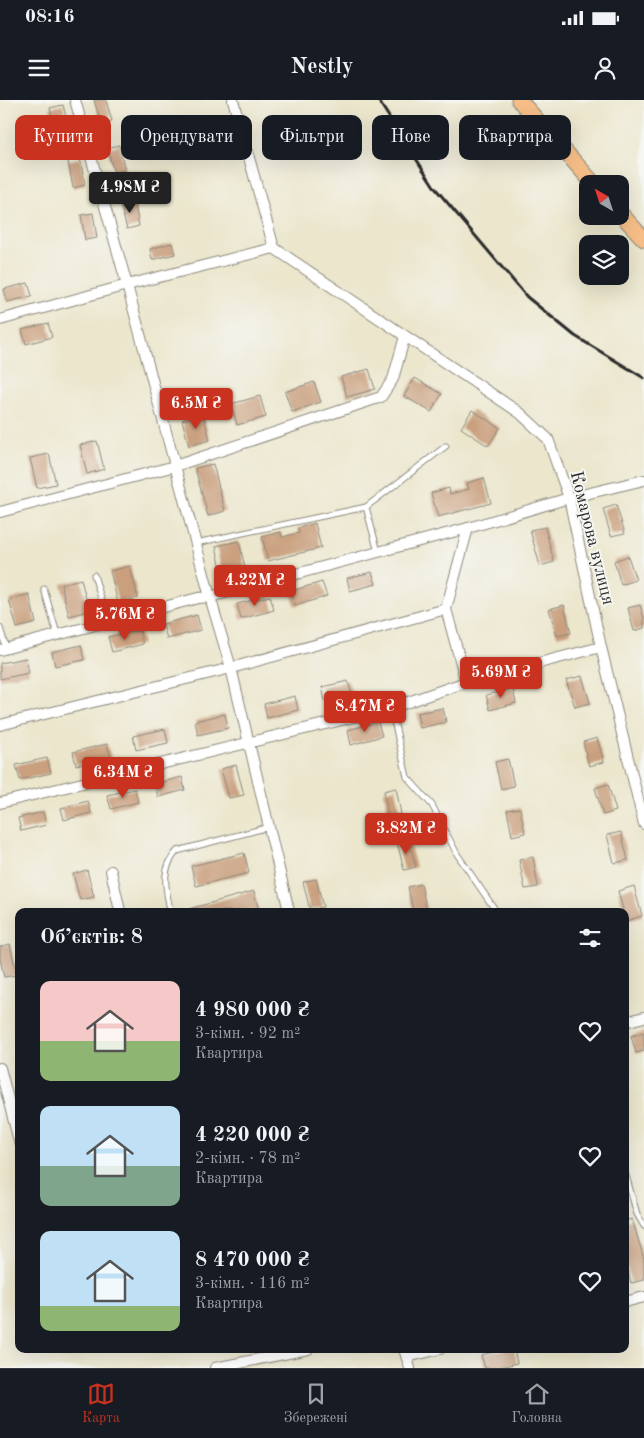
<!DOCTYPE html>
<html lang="uk">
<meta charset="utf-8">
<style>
:root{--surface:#171b24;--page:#242831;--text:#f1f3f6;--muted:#9ea1a6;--line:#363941;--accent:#c8321e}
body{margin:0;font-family:"Old Standard TT",serif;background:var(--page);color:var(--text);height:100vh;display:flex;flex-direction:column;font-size:19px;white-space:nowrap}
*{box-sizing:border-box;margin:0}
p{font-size:16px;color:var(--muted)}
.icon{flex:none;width:28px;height:28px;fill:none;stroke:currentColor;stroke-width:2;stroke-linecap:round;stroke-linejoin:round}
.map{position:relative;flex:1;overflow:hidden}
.side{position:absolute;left:15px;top:808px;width:614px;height:445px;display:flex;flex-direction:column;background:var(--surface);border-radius:10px;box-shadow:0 5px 20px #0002}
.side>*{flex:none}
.top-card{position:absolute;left:15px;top:15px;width:615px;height:45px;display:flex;gap:10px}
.needle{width:32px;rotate:321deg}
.controls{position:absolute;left:579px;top:75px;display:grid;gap:10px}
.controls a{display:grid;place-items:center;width:50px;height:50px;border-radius:10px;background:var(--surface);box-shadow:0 5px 20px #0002;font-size:25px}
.price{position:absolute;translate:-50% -42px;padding:0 11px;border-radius:5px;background:var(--accent);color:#fff;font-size:16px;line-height:32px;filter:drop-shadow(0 1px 2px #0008)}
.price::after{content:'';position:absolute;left:50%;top:30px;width:15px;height:11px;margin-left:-8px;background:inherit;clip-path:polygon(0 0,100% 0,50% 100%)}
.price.selected{background:#222;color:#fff}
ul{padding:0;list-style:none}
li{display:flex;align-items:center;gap:15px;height:125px;padding:0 25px}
li span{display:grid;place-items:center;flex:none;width:140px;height:100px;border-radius:10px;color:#555}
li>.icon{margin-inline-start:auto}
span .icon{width:60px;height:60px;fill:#fffc;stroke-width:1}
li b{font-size:21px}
h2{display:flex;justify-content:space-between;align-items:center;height:60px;padding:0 25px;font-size:21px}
.pill{padding:0 18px;border-radius:10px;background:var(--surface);box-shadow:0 5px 20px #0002;font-size:18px;line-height:45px}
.pill.selected{background:var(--accent);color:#fff}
.status{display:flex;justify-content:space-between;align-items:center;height:35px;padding:0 25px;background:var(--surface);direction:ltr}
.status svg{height:14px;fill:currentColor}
header{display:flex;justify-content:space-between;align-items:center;height:65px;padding:0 25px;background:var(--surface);font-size:22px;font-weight:600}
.tabs{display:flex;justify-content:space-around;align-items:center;height:70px;border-top:1px solid var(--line);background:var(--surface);font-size:14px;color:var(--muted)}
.tabs a{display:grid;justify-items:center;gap:2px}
.tabs .selected{color:var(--accent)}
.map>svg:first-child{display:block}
</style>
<div class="status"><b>08:16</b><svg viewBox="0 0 49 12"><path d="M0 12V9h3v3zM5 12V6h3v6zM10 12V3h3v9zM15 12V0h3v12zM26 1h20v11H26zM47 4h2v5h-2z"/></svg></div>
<header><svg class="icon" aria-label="menu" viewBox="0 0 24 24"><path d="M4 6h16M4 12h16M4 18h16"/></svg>Nestly<svg class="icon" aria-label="person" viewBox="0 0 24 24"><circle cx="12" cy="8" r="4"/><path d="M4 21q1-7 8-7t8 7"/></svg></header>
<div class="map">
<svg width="644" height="1268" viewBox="0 0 644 1268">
<rect width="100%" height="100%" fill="#f6f6f2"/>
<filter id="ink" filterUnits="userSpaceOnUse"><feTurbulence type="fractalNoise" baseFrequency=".02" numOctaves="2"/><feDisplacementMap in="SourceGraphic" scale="10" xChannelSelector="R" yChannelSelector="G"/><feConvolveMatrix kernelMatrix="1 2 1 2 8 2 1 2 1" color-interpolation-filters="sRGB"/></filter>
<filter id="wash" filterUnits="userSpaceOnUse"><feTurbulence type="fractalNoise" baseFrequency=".0096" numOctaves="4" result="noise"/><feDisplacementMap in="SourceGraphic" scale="20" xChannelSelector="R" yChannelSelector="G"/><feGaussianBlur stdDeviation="1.12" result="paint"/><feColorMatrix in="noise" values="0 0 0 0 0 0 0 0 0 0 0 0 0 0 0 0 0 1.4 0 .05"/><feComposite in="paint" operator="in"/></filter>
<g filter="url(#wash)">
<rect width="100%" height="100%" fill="#ebe6cc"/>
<g id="blocks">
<!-- building -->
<g fill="#c99f7d">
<path d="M 94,0 L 106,0 L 112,21 L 101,24 Z"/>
<path d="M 63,5 L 69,30 L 56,33 L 50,8 Z"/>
<path d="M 222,19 L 227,46 L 215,49 L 209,22 Z"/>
<path d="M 119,45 L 125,70 L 114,73 L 107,48 Z"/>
<path d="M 80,58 L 85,85 L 73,88 L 68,61 Z"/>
<path d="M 134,100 L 139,126 L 127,129 L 120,104 Z"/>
<path d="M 93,113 L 97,138 L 85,140 L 81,115 Z"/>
<path d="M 172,143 L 175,154 L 152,160 L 150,149 Z"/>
<path d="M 28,183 L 32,196 L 7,202 L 4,189 Z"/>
<path d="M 48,223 L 52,237 L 26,244 L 22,230 Z"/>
<path d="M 369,269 L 375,289 L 347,297 L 341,277 Z"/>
<path d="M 415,278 L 442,294 L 431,312 L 404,296 Z"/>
<path d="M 314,282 L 321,302 L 292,312 L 285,292 Z"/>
<path d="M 260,296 L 266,317 L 237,325 L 231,304 Z"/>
<path d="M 472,310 L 500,328 L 488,346 L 461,328 Z"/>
<path d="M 203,314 L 210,340 L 189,346 L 182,320 Z"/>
<path d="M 97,341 L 104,369 L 87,374 L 80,345 Z"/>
<path d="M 49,354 L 56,384 L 37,388 L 30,358 Z"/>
<path d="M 213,364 L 225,411 L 208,416 L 195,368 Z"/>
<path d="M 484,378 L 491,403 L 438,417 L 431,393 L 449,388 L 450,394 L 469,389 L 467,383 Z"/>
<path d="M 616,405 L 625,433 L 611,436 L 603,409 Z"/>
<path d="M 315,423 L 321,448 L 268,461 L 262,437 L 281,432 L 282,437 L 299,433 L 298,428 Z"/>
<path d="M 545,427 L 554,462 L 540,466 L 530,430 Z"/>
<path d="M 239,441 L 245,468 L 222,473 L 216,446 Z"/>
<path d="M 628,456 L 636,480 L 621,485 L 614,461 Z"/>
<path d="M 130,466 L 138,498 L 118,503 L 110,471 Z"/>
<path d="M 372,472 L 376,484 L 350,491 L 347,478 Z"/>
<path d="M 81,479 L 89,511 L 69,516 L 61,484 Z"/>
<path d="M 322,482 L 327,496 L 295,506 L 291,491 Z"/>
<path d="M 29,494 L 36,523 L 17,528 L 9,500 Z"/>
<path d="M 270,496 L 274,510 L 241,519 L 237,504 Z"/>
<path d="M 564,505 L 571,533 L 557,536 L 549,509 Z"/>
<path d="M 640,505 L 644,518 L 644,528 L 634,531 L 628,508 Z"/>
<path d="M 197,515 L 201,530 L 167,539 L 163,524 Z"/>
<path d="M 139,530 L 143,544 L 112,552 L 108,537 Z"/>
<path d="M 81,545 L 84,560 L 55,566 L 52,552 Z"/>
<path d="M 26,558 L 29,573 L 0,579 L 0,563 Z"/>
<path d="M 582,576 L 590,603 L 575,607 L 566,580 Z"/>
<path d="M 348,581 L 352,594 L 325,601 L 322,587 Z"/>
<path d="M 513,589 L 516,603 L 490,610 L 486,595 Z"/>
<path d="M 295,596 L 298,610 L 267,618 L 264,604 Z"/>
<path d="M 443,608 L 446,622 L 420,628 L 417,613 Z"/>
<path d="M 225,614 L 228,628 L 198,635 L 195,621 Z"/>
<path d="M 378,622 L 382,636 L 351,645 L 348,630 Z"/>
<path d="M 165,629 L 168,643 L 136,650 L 133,636 Z"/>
<path d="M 597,638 L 604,662 L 589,666 L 583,642 Z"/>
<path d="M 107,644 L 111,657 L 76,665 L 73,652 Z"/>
<path d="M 47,658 L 51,673 L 20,680 L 16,665 Z"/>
<path d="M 508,659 L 514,686 L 501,689 L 495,662 Z"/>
<path d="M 236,665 L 244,695 L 229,698 L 221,669 Z"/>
<path d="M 182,677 L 185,690 L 158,697 L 155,684 Z"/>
<path d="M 608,684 L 616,711 L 603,715 L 595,688 Z"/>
<path d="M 396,688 L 401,714 L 388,716 L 384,691 Z"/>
<path d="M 135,689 L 138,702 L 111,709 L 107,695 Z"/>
<path d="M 88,701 L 91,713 L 64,720 L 61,708 Z"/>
<path d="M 520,708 L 525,733 L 512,736 L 507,710 Z"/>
<path d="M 43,712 L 46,725 L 21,731 L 18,718 Z"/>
<path d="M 621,732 L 628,760 L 614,763 L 607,735 Z"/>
<path d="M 408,739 L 416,767 L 404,770 L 397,742 Z"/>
<path d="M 244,753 L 249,773 L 196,786 L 191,766 Z"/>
<path d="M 533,757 L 538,787 L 525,789 L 519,760 Z"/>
<path d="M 87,770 L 94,797 L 80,800 L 73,774 Z"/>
<path d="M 316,779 L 323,807 L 310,810 L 303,782 Z"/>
<path d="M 421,784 L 427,811 L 413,811 L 408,787 Z"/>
<path d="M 634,786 L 642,816 L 626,821 L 618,791 Z"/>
<path d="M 254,791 L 259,811 L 189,811 L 189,809 Z"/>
<path d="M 10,844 L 17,875 L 4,877 L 0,859 L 0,847 Z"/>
<path d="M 644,932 L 644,951 L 636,953 L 631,936 Z"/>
<path d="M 632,1119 L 644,1159 L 644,1180 L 631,1183 L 625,1159 L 625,1121 Z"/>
<path d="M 506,1249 L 514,1249 L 517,1263 L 497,1268 L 485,1268 L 481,1255 Z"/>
</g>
</g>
</g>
<g filter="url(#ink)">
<use href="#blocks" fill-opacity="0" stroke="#8b887c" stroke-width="1"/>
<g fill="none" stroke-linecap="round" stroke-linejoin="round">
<!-- service casing -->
<g stroke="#8b887c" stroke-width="7">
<g id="service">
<path d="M 366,407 L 378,452"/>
<path d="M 196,443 L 366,407 L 446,346"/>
<path d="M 94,475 L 108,521"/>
<path d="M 44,489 L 57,534"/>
<path d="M 0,528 L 6,548"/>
<path d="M 391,608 L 407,677 L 432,705 L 457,754 L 496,811"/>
<path d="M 170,811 C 166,787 160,771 177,751 L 269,727"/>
<path d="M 625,1072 L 637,1114 L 644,1126"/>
</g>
</g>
<!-- minor casing -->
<g stroke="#8b887c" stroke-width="12">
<g id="minor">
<path d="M 75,0 L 127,185 L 210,497 L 231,568 L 289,811"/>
<path d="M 233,0 L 274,148"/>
<path d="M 274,148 L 520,313 L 548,339 L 569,398 L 601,547 L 644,724"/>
<path d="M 0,220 L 127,185 L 274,148"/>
<path d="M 0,412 L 175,366 L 381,297 L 393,279 L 405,236"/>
<path d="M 446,509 L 466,582"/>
<path d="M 0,550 L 198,498 L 210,497 L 468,428"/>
<path d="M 0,625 L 231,568 L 446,509 L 468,428 L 569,398 L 644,380"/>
<path d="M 0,703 L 391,608 L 466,582 L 601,547"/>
<path d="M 111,771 L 120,811"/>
<path d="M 625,922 L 644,917"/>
<path d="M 0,968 L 19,1041"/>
<path d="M 625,1202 L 644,1197"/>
<path d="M 404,1249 L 410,1268"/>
<path d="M 407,1257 L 440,1249"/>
<path d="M 215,1268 L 308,1249"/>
</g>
</g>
<!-- primary casing -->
<g stroke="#8b887c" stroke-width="17">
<g id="primary">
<path d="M 519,0 L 594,84"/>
<path d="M 620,113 L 644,139"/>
</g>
</g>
<!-- service -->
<use href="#service" stroke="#fff" stroke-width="5"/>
<!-- minor -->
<use href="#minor" stroke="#fff" stroke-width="10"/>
<!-- primary -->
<use href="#primary" stroke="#f7be87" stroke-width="15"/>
<!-- rail -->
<path stroke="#2b2b2b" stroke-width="3" d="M 378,0 L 435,88 L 527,197 L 575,236 L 644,278"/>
</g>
</g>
<g text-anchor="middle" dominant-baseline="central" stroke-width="4" stroke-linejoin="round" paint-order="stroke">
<!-- street labels -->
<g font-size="18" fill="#2b2b2b" stroke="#f6f6f2">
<text transform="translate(592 438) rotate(76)">Комарова вулиця</text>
</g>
</g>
</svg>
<div class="controls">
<a><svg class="needle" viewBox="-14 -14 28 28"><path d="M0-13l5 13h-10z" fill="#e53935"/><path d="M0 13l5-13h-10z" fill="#9ea1a6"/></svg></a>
<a><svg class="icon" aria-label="layers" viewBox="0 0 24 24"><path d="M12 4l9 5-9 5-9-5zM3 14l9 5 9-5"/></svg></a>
</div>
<b class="price selected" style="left:130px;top:114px">4.98M ₴</b>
<b class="price" style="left:196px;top:330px">6.5M ₴</b>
<b class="price" style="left:255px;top:507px">4.22M ₴</b>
<b class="price" style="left:125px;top:541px">5.76M ₴</b>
<b class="price" style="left:501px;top:599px">5.69M ₴</b>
<b class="price" style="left:365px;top:633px">8.47M ₴</b>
<b class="price" style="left:123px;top:699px">6.34M ₴</b>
<b class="price" style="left:406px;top:755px">3.82M ₴</b>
<div class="top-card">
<a class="pill selected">Купити</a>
<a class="pill">Орендувати</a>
<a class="pill">Фільтри</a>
<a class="pill">Нове</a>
<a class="pill">Квартира</a>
</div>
<section class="side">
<h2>Об’єктів: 8<svg class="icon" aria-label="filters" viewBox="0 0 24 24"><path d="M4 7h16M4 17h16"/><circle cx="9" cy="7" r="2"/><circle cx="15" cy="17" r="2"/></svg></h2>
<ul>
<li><span style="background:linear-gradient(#f6c9c9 60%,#8fb573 0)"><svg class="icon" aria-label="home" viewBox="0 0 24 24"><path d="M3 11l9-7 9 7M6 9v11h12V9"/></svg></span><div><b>4 980 000 ₴</b><p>3-кімн. · 92 m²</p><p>Квартира</p></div><svg class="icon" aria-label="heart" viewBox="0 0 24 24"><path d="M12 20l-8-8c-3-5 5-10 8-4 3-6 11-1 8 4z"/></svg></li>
<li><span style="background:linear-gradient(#bfe0f5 60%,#7fa58c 0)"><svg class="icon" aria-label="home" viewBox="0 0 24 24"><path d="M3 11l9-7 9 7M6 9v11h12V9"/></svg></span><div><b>4 220 000 ₴</b><p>2-кімн. · 78 m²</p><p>Квартира</p></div><svg class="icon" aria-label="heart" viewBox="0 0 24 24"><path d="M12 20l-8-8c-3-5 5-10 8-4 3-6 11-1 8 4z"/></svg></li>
<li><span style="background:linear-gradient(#bfe0f5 75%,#8fb573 0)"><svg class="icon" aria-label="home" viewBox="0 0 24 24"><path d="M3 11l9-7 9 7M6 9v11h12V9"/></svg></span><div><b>8 470 000 ₴</b><p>3-кімн. · 116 m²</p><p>Квартира</p></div><svg class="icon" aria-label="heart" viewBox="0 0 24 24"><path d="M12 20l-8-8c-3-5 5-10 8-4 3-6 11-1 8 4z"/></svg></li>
</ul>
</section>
</div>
<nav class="tabs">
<a class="selected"><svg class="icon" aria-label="map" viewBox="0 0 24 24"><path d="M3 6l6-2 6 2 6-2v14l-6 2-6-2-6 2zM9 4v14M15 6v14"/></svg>Карта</a>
<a><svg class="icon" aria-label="saved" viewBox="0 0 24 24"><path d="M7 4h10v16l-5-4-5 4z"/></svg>Збережені</a>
<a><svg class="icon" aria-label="home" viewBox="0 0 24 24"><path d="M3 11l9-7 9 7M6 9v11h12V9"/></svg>Головна</a>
</nav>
